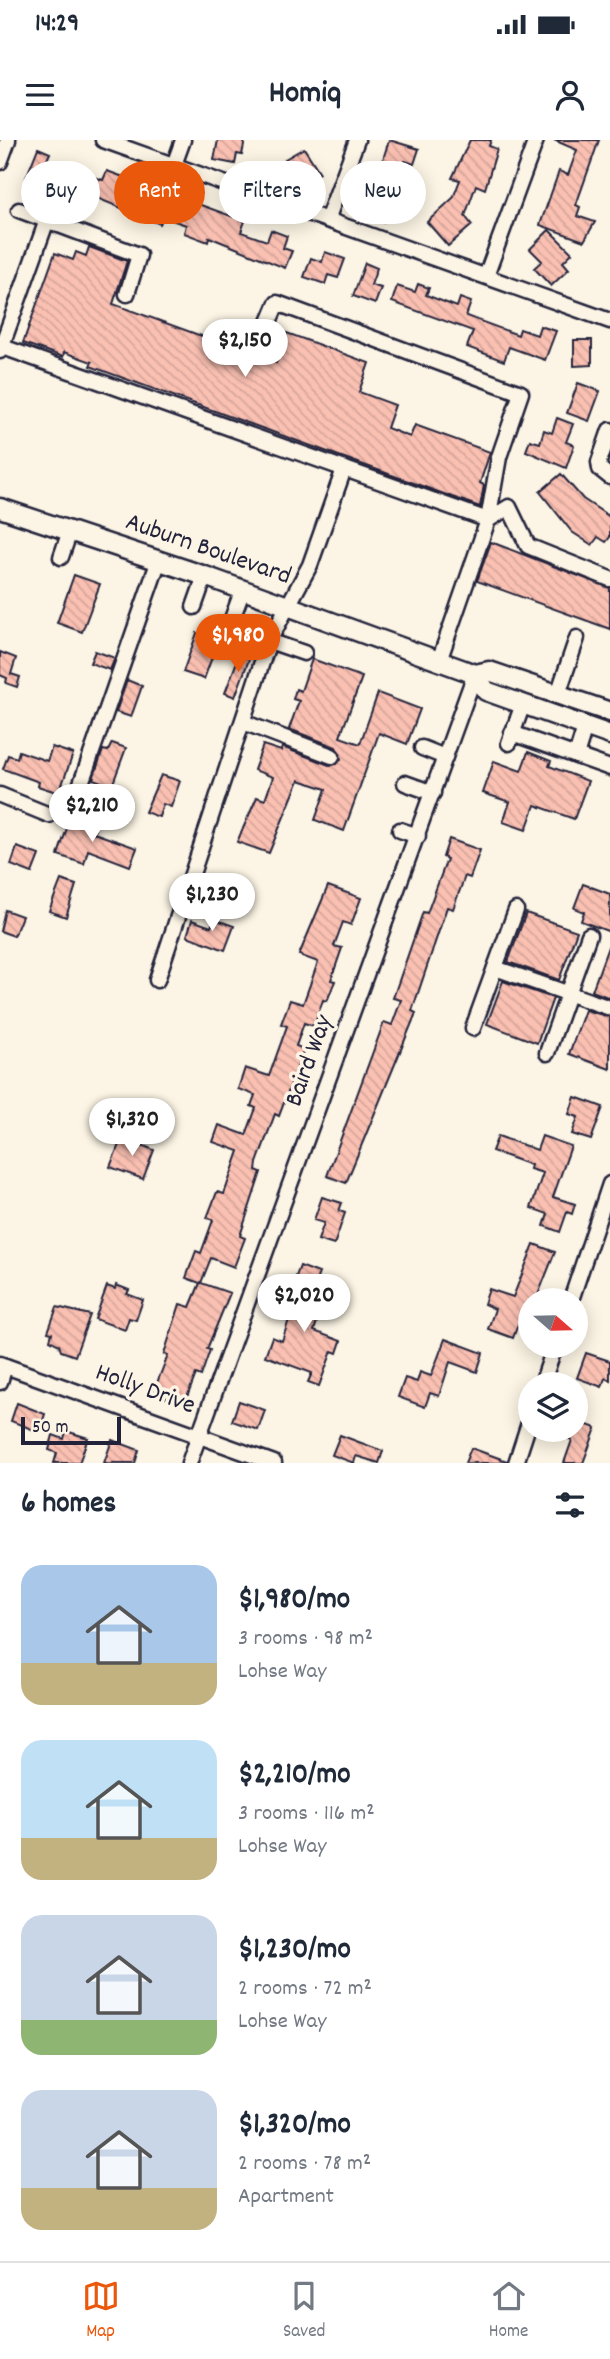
<!DOCTYPE html>
<meta charset="utf-8">
<style>
:root{--surface:#fff;--page:#f6f6f7;--text:#1f2937;--muted:#747a83;--line:#e0e1e3;--accent:#ea580c}
body{margin:0;font-family:Dekko,sans-serif;background:var(--page);color:var(--text);height:100vh;display:flex;flex-direction:column;font-size:26px;white-space:nowrap}
*{box-sizing:border-box;margin:0}
p{font-size:23px;color:var(--muted)}
.icon{flex:none;width:38px;height:38px;fill:none;stroke:currentColor;stroke-width:2;stroke-linecap:round;stroke-linejoin:round}
.map{position:relative;height:1323px;overflow:hidden}
.side{display:flex;flex-direction:column;background:var(--surface);flex:1}
.side>*{flex:none}
.top-card{position:absolute;left:21px;top:21px;width:569px;height:63px;display:flex;gap:14px}
.needle{width:46px;rotate:110deg}
.buttons{position:absolute;left:518px;top:1148px;display:grid;gap:14px}
.buttons a{display:grid;place-items:center;width:70px;height:70px;border-radius:50%;background:var(--surface);box-shadow:0 4px 18px #0003;font-size:35px}
.scale{position:absolute;left:21px;bottom:18px;width:100px;box-sizing:border-box;padding-left:7px;border:4px solid #22223b;border-top:0;font-size:19px;line-height:24px;white-space:nowrap;color:#22223b;-webkit-text-stroke:5px #fcf5e5;paint-order:stroke}
.price{position:absolute;translate:-50% -60px;padding:0 16px;border-radius:24px;background:#fff;color:#222;font-size:23px;line-height:46px;filter:drop-shadow(0 2px 4px #0008)}
.price::after{content:'';position:absolute;left:50%;top:42px;width:21px;height:16px;margin-left:-10px;background:inherit;clip-path:polygon(0 0,100% 0,50% 100%)}
.price.selected{background:var(--accent);color:#fff}
ul{padding:0;list-style:none}
li{display:flex;align-items:center;gap:21px;height:175px;padding:0 21px}
li span{display:grid;place-items:center;flex:none;width:196px;height:140px;border-radius:21px;color:#555}
li>.icon{margin-inline-start:auto}
span .icon{width:84px;height:84px;fill:#fffc;stroke-width:1}
li b{font-size:30px}
h2{display:flex;justify-content:space-between;align-items:center;height:84px;padding:0 21px;font-size:30px}
.tag{padding:0 24px;border-radius:32px;background:var(--surface);box-shadow:0 4px 18px #0003;font-size:24px;line-height:63px}
.tag.selected{background:var(--accent);color:#fff}
.status{display:flex;justify-content:space-between;align-items:center;height:49px;padding:0 35px;background:var(--surface);direction:ltr}
.status svg{height:19px;fill:currentColor}
header{display:flex;justify-content:space-between;align-items:center;height:91px;padding:0 21px;background:var(--surface);font-size:32px;font-weight:700}
.tabs{display:flex;justify-content:space-around;align-items:center;height:98px;border-top:2px solid var(--line);background:var(--surface);font-size:19px;color:var(--muted)}
.tabs a{display:grid;justify-items:center;gap:4px}
.tabs .selected{color:var(--accent)}
.map>svg:first-child{display:block}
</style>
<div class="status"><b>14:29</b><svg viewBox="0 0 49 12"><path d="M0 12V9h3v3zM5 12V6h3v6zM10 12V3h3v9zM15 12V0h3v12zM26 1h20v11H26zM47 4h2v5h-2z"/></svg></div>
<header><svg class="icon" aria-label="menu" viewBox="0 0 24 24"><path d="M4 6h16M4 12h16M4 18h16"/></svg>Homiq<svg class="icon" aria-label="person" viewBox="0 0 24 24"><circle cx="12" cy="8" r="4"/><path d="M4 21q1-7 8-7t8 7"/></svg></header>
<div class="map">
<svg width="610" height="1323" viewBox="0 0 610 1323">
<defs>
<pattern id="building-back-hatch" width="6" height="6" patternUnits="userSpaceOnUse" patternTransform="scale(1.75)"><rect width="6" height="6" fill="#fac0b2"/><path d="M-1 5l2 2M0 0l6 6M5-1l2 2" fill="none" stroke="#d6a59a"/></pattern>
</defs>
<rect width="100%" height="100%" fill="#fcf5e5"/>
<filter id="ink" filterUnits="userSpaceOnUse"><feTurbulence type="fractalNoise" baseFrequency=".0143" numOctaves="2"/><feDisplacementMap in="SourceGraphic" scale="14" xChannelSelector="R" yChannelSelector="G"/><feConvolveMatrix kernelMatrix="1 2 1 2 8 2 1 2 1" color-interpolation-filters="sRGB"/></filter>
<g filter="url(#ink)">
<!-- building -->
<g fill="url(#building-back-hatch)" stroke="#22223b" stroke-width="2">
<path d="M 218,0 L 245,0 L 242,15 L 237,14 L 235,24 L 214,20 Z"/>
<path d="M 389,0 L 419,9 L 414,24 L 405,21 L 400,36 L 380,29 Z"/>
<path d="M 470,0 L 491,0 L 489,6 L 497,9 L 485,49 L 476,45 L 465,76 L 472,85 L 448,106 L 427,82 L 453,58 L 460,40 L 452,38 Z"/>
<path d="M 554,0 L 599,0 L 576,65 L 580,67 L 577,76 L 595,82 L 584,101 L 540,85 L 559,31 L 568,35 L 577,10 Z"/>
<path d="M 38,8 L 50,13 L 46,22 L 65,29 L 55,53 L 48,51 L 46,58 L 32,53 L 37,42 L 26,38 Z"/>
<path d="M 304,8 L 320,33 L 293,50 L 282,32 L 290,27 L 285,19 Z"/>
<path d="M 107,31 L 245,81 L 241,92 L 267,101 L 271,90 L 287,96 L 283,108 L 292,111 L 285,128 L 209,97 L 208,102 L 184,93 L 186,85 L 163,77 L 160,84 L 87,54 L 93,37 L 103,40 Z"/>
<path d="M 383,38 L 399,59 L 391,65 L 396,71 L 383,82 L 372,67 L 378,62 L 369,50 Z"/>
<path d="M 549,90 L 572,113 L 563,122 L 569,129 L 551,146 L 534,128 L 542,121 L 530,109 Z"/>
<path d="M 89,107 L 127,121 L 113,164 L 276,223 L 287,193 L 369,223 L 359,252 L 395,265 L 387,288 L 410,297 L 415,285 L 490,312 L 480,343 L 484,345 L 480,367 L 90,226 L 92,222 L 64,212 L 63,217 L 23,203 L 55,113 L 73,120 L 76,112 L 86,116 Z"/>
<path d="M 325,112 L 345,119 L 338,138 L 328,135 L 325,144 L 304,137 L 311,118 L 322,122 Z"/>
<path d="M 365,123 L 377,128 L 371,145 L 381,148 L 375,164 L 353,156 Z"/>
<path d="M 418,144 L 429,148 L 426,155 L 457,167 L 460,158 L 471,162 L 466,176 L 518,195 L 520,189 L 537,195 L 540,186 L 556,191 L 545,220 L 509,207 L 504,221 L 467,207 L 473,191 L 392,162 L 397,146 L 415,152 Z"/>
<path d="M 574,200 L 592,200 L 592,225 L 574,226 Z"/>
<path d="M 578,243 L 600,251 L 589,281 L 567,273 Z"/>
<path d="M 557,278 L 573,284 L 566,302 L 574,305 L 566,328 L 526,311 L 530,300 L 540,303 L 544,290 L 552,293 Z"/>
<path d="M 561,334 L 583,359 L 610,377 L 610,397 L 606,402 L 598,397 L 592,405 L 572,392 L 540,352 Z"/>
<path d="M 491,402 L 610,448 L 610,489 L 477,441 Z"/>
<path d="M 74,435 L 100,444 L 82,492 L 57,483 Z"/>
<path d="M 197,493 L 218,501 L 204,539 L 183,532 Z"/>
<path d="M 95,511 L 115,518 L 110,530 L 90,523 Z"/>
<path d="M 241,511 L 251,514 L 235,557 L 225,553 Z"/>
<path d="M 0,512 L 16,518 L 11,534 L 20,537 L 17,547 L 6,543 L 7,538 L 0,535 Z"/>
<path d="M 312,519 L 362,537 L 340,597 L 360,604 L 378,553 L 420,569 L 407,604 L 379,593 L 344,691 L 315,680 L 326,649 L 299,640 L 269,713 L 237,702 L 257,657 L 265,660 L 273,637 L 254,630 L 263,605 L 281,611 L 282,607 L 329,625 L 337,624 L 341,619 L 336,607 L 289,589 L 299,561 L 293,559 L 296,549 L 301,551 Z"/>
<path d="M 127,540 L 142,546 L 131,577 L 116,572 Z"/>
<path d="M 112,603 L 126,608 L 112,646 L 93,639 L 103,610 L 108,611 Z"/>
<path d="M 52,607 L 73,614 L 59,653 L 38,646 L 39,642 L 3,629 L 8,615 L 17,618 L 19,611 L 47,621 Z"/>
<path d="M 528,612 L 551,621 L 549,626 L 588,641 L 574,679 L 535,665 L 526,690 L 503,682 L 510,662 L 483,653 L 494,621 L 521,631 Z"/>
<path d="M 161,635 L 180,641 L 171,667 L 163,664 L 159,677 L 145,672 Z"/>
<path d="M 71,676 L 96,684 L 94,693 L 137,708 L 130,726 L 88,710 L 84,724 L 58,715 Z"/>
<path d="M 449,699 L 480,710 L 470,738 L 465,736 L 453,769 L 447,767 L 412,871 L 416,873 L 346,1043 L 327,1036 L 384,882 L 392,885 L 401,860 L 393,858 L 423,772 L 427,773 L 447,719 L 443,717 Z"/>
<path d="M 17,707 L 39,715 L 32,733 L 11,725 Z"/>
<path d="M 61,740 L 76,745 L 66,777 L 49,771 Z"/>
<path d="M 583,744 L 610,754 L 610,792 L 581,781 L 584,772 L 574,768 Z"/>
<path d="M 328,746 L 361,758 L 351,785 L 343,782 L 334,806 L 342,808 L 331,840 L 335,841 L 327,861 L 323,860 L 314,886 L 304,883 L 296,906 L 304,909 L 279,976 L 275,974 L 257,1023 L 256,1030 L 261,1032 L 240,1096 L 245,1098 L 234,1127 L 211,1118 L 201,1143 L 230,1153 L 207,1209 L 210,1210 L 201,1236 L 196,1234 L 184,1265 L 153,1253 L 168,1215 L 164,1214 L 180,1164 L 190,1167 L 200,1143 L 186,1138 L 196,1111 L 201,1113 L 213,1080 L 207,1078 L 217,1052 L 224,1054 L 239,1011 L 213,1002 L 219,985 L 246,995 L 256,968 L 251,966 L 255,955 L 238,949 L 245,928 L 269,936 L 287,886 L 281,884 L 290,860 L 303,864 L 318,822 L 299,815 Z"/>
<path d="M 5,770 L 22,776 L 14,796 L 0,791 Z"/>
<path d="M 526,773 L 577,791 L 559,840 L 508,822 Z"/>
<path d="M 214,779 L 234,786 L 225,810 L 187,796 L 192,780 L 211,787 Z"/>
<path d="M 609,804 L 610,805 L 610,858 L 592,851 Z"/>
<path d="M 503,841 L 553,858 L 537,903 L 487,884 Z"/>
<path d="M 585,870 L 610,877 L 610,929 L 569,914 Z"/>
<path d="M 575,957 L 603,967 L 591,1000 L 572,994 L 578,977 L 569,974 Z"/>
<path d="M 498,996 L 537,1010 L 542,996 L 571,1006 L 553,1057 L 575,1064 L 572,1074 L 567,1072 L 560,1092 L 544,1086 L 548,1074 L 531,1068 L 543,1033 L 530,1029 L 531,1025 L 492,1011 Z"/>
<path d="M 122,997 L 154,1010 L 143,1039 L 110,1027 Z"/>
<path d="M 322,1057 L 342,1063 L 339,1071 L 345,1073 L 334,1105 L 318,1100 L 324,1083 L 314,1080 Z"/>
<path d="M 534,1104 L 555,1112 L 536,1160 L 530,1160 L 530,1170 L 524,1168 L 513,1198 L 488,1189 L 495,1169 L 484,1164 L 489,1149 L 513,1157 Z"/>
<path d="M 300,1126 L 319,1133 L 305,1170 L 319,1175 L 314,1191 L 341,1201 L 337,1213 L 332,1211 L 319,1246 L 308,1242 L 312,1233 L 265,1216 L 272,1197 L 282,1201 L 299,1149 L 292,1147 Z"/>
<path d="M 116,1145 L 129,1150 L 127,1154 L 143,1160 L 136,1180 L 129,1178 L 125,1190 L 95,1179 L 107,1146 L 115,1149 Z"/>
<path d="M 57,1167 L 90,1175 L 75,1216 L 61,1211 L 59,1205 L 50,1200 L 52,1193 L 48,1192 Z"/>
<path d="M 445,1199 L 483,1213 L 477,1232 L 450,1222 L 439,1256 L 430,1253 L 425,1267 L 398,1257 L 405,1238 L 417,1242 L 420,1232 L 431,1236 Z"/>
<path d="M 586,1213 L 610,1221 L 610,1240 L 605,1238 L 602,1247 L 577,1238 Z"/>
<path d="M 239,1261 L 265,1270 L 258,1290 L 232,1281 Z"/>
<path d="M 17,1263 L 45,1274 L 39,1292 L 11,1281 Z"/>
<path d="M 576,1281 L 596,1288 L 583,1323 L 564,1323 L 572,1300 L 547,1290 L 576,1290 Z"/>
<path d="M 66,1291 L 88,1298 L 79,1323 L 54,1323 L 57,1313 L 49,1310 L 53,1295 L 64,1299 Z"/>
<path d="M 340,1295 L 383,1311 L 379,1323 L 356,1316 L 354,1323 L 332,1315 Z"/>
<path d="M 112,1300 L 139,1310 L 135,1323 L 104,1323 Z"/>
<path d="M 471,1308 L 507,1321 L 507,1323 L 465,1323 Z"/>
</g>
<g fill="none" stroke-linecap="round" stroke-linejoin="round">
<!-- minor casing -->
<g stroke="#22223b" stroke-width="19">
<g id="minor">
<path d="M 103,0 L 610,181"/>
<path d="M 0,22 L 8,0"/>
<path d="M 174,25 L 183,0"/>
<path d="M 19,70 L 139,115 L 127,154"/>
<path d="M 327,80 L 357,0"/>
<path d="M 486,136 L 536,0"/>
<path d="M 261,201 L 277,163 L 521,253 L 499,317 L 488,380 L 509,367 L 528,406 L 610,439"/>
<path d="M 0,206 L 488,380 L 439,521"/>
<path d="M 0,211 L 47,80"/>
<path d="M 610,290 L 599,322 L 600,329 L 610,337"/>
<path d="M 61,417 L 70,391"/>
<path d="M 194,467 L 205,436"/>
<path d="M 232,479 L 243,449"/>
<path d="M 269,501 L 304,513"/>
<path d="M 558,554 L 577,498"/>
<path d="M 243,582 L 332,616"/>
<path d="M 512,593 L 610,628"/>
<path d="M 509,603 L 523,564"/>
<path d="M 422,608 L 445,617"/>
<path d="M 576,616 L 585,587"/>
<path d="M 405,643 L 433,653"/>
<path d="M 78,652 L 159,420"/>
<path d="M 0,655 L 49,675"/>
<path d="M 400,690 L 418,696"/>
<path d="M 495,828 L 610,868"/>
<path d="M 157,840 L 269,501 L 310,425 L 344,329"/>
<path d="M 473,888 L 516,770"/>
<path d="M 547,913 L 589,795"/>
<path d="M 571,1160 L 610,1044"/>
<path d="M 0,1224 L 274,1323"/>
<path d="M 0,1242 L 5,1226"/>
<path d="M 542,1244 L 555,1206"/>
<path d="M 189,1323 L 475,534"/>
<path d="M 516,1323 L 530,1280"/>
</g>
</g>
<!-- major casing -->
<g stroke="#22223b" stroke-width="23">
<g id="major">
<path d="M 0,368 L 205,436 L 439,521 L 475,534 L 486,551 L 610,595"/>
<path d="M 475,534 L 489,531 L 610,572"/>
</g>
</g>
<!-- minor -->
<use href="#minor" stroke="#fcf5e5" stroke-width="14"/>
<!-- major -->
<use href="#major" stroke="#fcf5e5" stroke-width="18"/>
</g>
</g>
<g text-anchor="middle" dominant-baseline="central" stroke-width="7" stroke-linejoin="round" paint-order="stroke">
<!-- street labels -->
<g font-size="26" fill="#22223b" stroke="#fcf5e5">
<text transform="translate(208 410) rotate(19)">Auburn Boulevard</text>
<text transform="translate(310 921) rotate(-70)">Baird Way</text>
<text transform="translate(145 1250) rotate(20)">Holly Drive</text>
</g>
</g>
</svg>
<div class="buttons">
<a><svg class="needle" viewBox="-14 -14 28 28"><path d="M0-13l5 13h-10z" fill="#e53935"/><path d="M0 13l5-13h-10z" fill="#747a83"/></svg></a>
<a><svg class="icon" aria-label="layers" viewBox="0 0 24 24"><path d="M12 4l9 5-9 5-9-5zM3 14l9 5 9-5"/></svg></a>
</div>
<div class="scale">50 m</div>
<b class="price" style="left:245px;top:239px">$2,150</b>
<b class="price selected" style="left:238px;top:534px">$1,980</b>
<b class="price" style="left:92px;top:704px">$2,210</b>
<b class="price" style="left:212px;top:793px">$1,230</b>
<b class="price" style="left:132px;top:1018px">$1,320</b>
<b class="price" style="left:304px;top:1194px">$2,020</b>
<div class="top-card">
<a class="tag">Buy</a>
<a class="tag selected">Rent</a>
<a class="tag">Filters</a>
<a class="tag">New</a>
</div>
</div>
<section class="side">
<h2>6 homes<svg class="icon" aria-label="filters" viewBox="0 0 24 24"><path d="M4 7h16M4 17h16"/><circle cx="9" cy="7" r="2"/><circle cx="15" cy="17" r="2"/></svg></h2>
<ul>
<li><span style="background:linear-gradient(#a9c7e8 70%,#c2b280 0)"><svg class="icon" aria-label="home" viewBox="0 0 24 24"><path d="M3 11l9-7 9 7M6 9v11h12V9"/></svg></span><div><b>$1,980/mo</b><p>3 rooms · 98 m²</p><p>Lohse Way</p></div></li>
<li><span style="background:linear-gradient(#bfe0f5 70%,#c2b280 0)"><svg class="icon" aria-label="home" viewBox="0 0 24 24"><path d="M3 11l9-7 9 7M6 9v11h12V9"/></svg></span><div><b>$2,210/mo</b><p>3 rooms · 116 m²</p><p>Lohse Way</p></div></li>
<li><span style="background:linear-gradient(#c9d6e8 75%,#8fb573 0)"><svg class="icon" aria-label="home" viewBox="0 0 24 24"><path d="M3 11l9-7 9 7M6 9v11h12V9"/></svg></span><div><b>$1,230/mo</b><p>2 rooms · 72 m²</p><p>Lohse Way</p></div></li>
<li><span style="background:linear-gradient(#c9d6e8 70%,#c2b280 0)"><svg class="icon" aria-label="home" viewBox="0 0 24 24"><path d="M3 11l9-7 9 7M6 9v11h12V9"/></svg></span><div><b>$1,320/mo</b><p>2 rooms · 78 m²</p><p>Apartment</p></div></li>
</ul>
</section>
<nav class="tabs">
<a class="selected"><svg class="icon" aria-label="map" viewBox="0 0 24 24"><path d="M3 6l6-2 6 2 6-2v14l-6 2-6-2-6 2zM9 4v14M15 6v14"/></svg>Map</a>
<a><svg class="icon" aria-label="saved" viewBox="0 0 24 24"><path d="M7 4h10v16l-5-4-5 4z"/></svg>Saved</a>
<a><svg class="icon" aria-label="home" viewBox="0 0 24 24"><path d="M3 11l9-7 9 7M6 9v11h12V9"/></svg>Home</a>
</nav>
